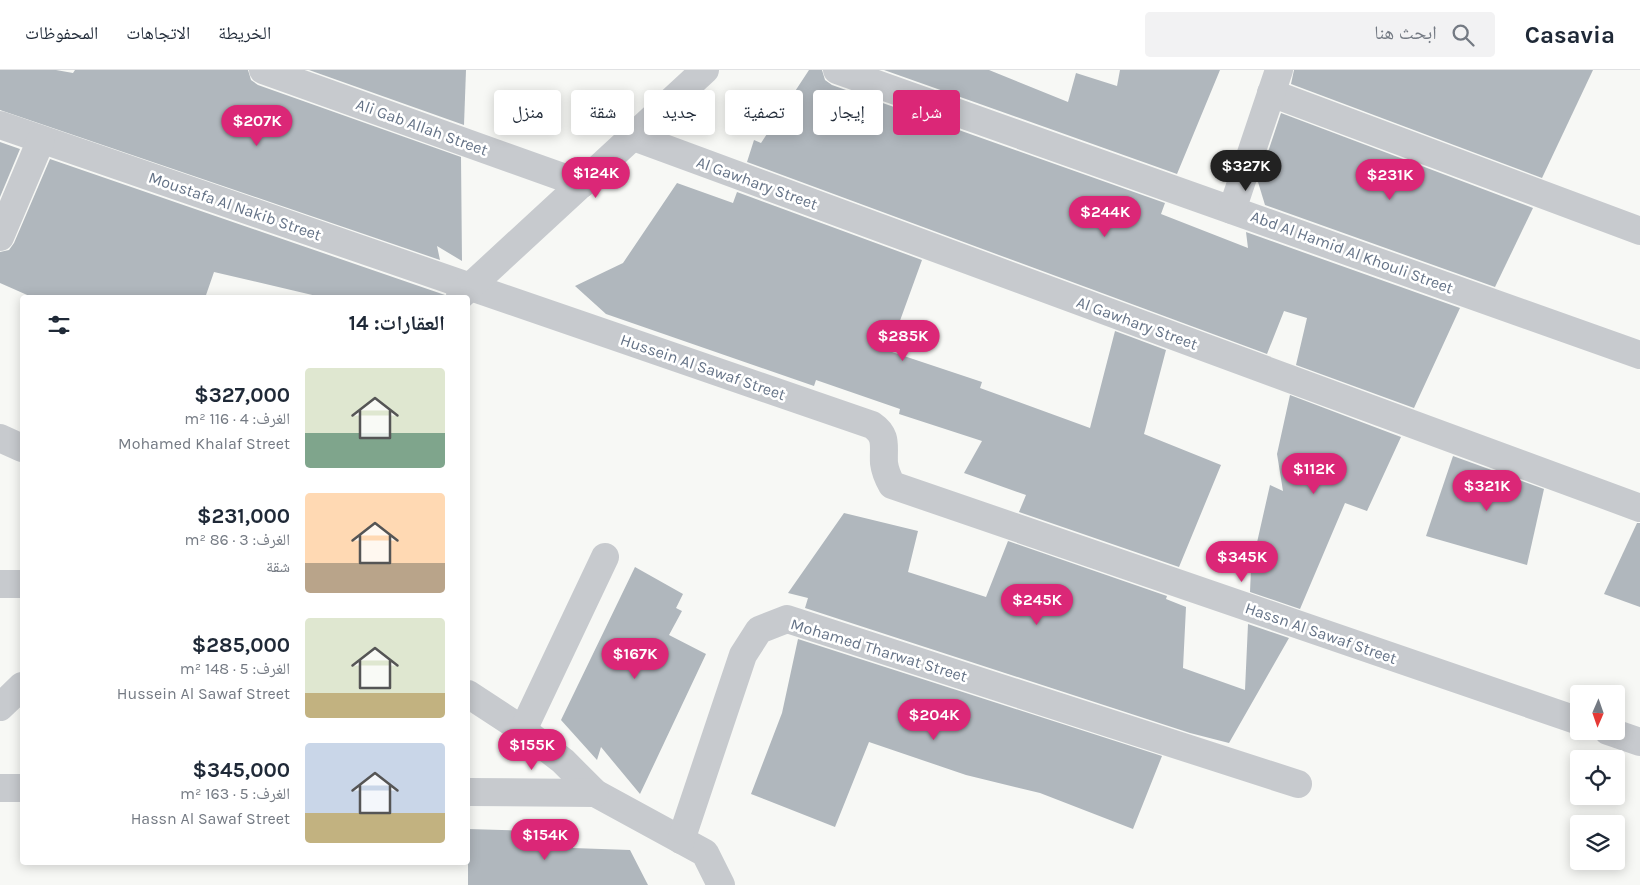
<!DOCTYPE html>
<html lang="ar">
<meta charset="utf-8">
<style>
:root{--surface:#fff;--page:#f2f2f3;--text:#1f2937;--muted:#747a83;--line:#e0e1e3;--accent:#db2777}
body{margin:0;font-family:Karla,"Noto Naskh Arabic",sans-serif;background:var(--page);color:var(--text);direction:rtl;height:100vh;display:flex;flex-direction:column;font-size:19px;white-space:nowrap}
*{box-sizing:border-box;margin:0}
p{font-size:16px;color:var(--muted)}
.icon{flex:none;width:28px;height:28px;fill:none;stroke:currentColor;stroke-width:2;stroke-linecap:round;stroke-linejoin:round}
.map{position:relative;flex:1;overflow:hidden;direction:ltr}
.side{position:absolute;left:20px;top:225px;width:450px;height:570px;display:flex;flex-direction:column;background:var(--surface);border-radius:5px;box-shadow:0 2px 12px #0003;direction:rtl}
.side>*{flex:none}
.hud{position:absolute;left:485px;top:20px;width:475px;height:45px;direction:rtl;display:flex;gap:10px}
.needle{width:32px;rotate:182deg}
.buttons{position:absolute;left:1570px;top:615px;display:grid;gap:10px}
.buttons a{display:grid;place-items:center;width:55px;height:55px;border-radius:5px;background:var(--surface);box-shadow:0 2px 12px #0003;font-size:25px}
.price{position:absolute;translate:-50% -42px;padding:0 11px;border-radius:18px;background:var(--accent);color:#fff;font-size:16px;line-height:32px;filter:drop-shadow(0 1px 2px #0008)}
.price::after{content:'';position:absolute;left:50%;top:30px;width:15px;height:11px;margin-left:-8px;background:inherit;clip-path:polygon(0 0,100% 0,50% 100%)}
.price.selected{background:#222;color:#fff}
ul{padding:0;list-style:none}
li{display:flex;align-items:center;gap:15px;height:125px;padding:0 25px}
li span{display:grid;place-items:center;flex:none;width:140px;height:100px;border-radius:5px;color:#555}
li>.icon{margin-inline-start:auto}
span .icon{width:60px;height:60px;fill:#fffc;stroke-width:1}
li b{font-size:21px}
h2{display:flex;justify-content:space-between;align-items:center;height:60px;padding:0 25px;font-size:21px}
.chip{padding:0 18px;border-radius:5px;background:var(--surface);box-shadow:0 2px 12px #0003;font-size:18px;line-height:45px}
.chip.selected{background:var(--accent);color:#fff}
header{display:flex;align-items:center;gap:30px;box-sizing:border-box;height:70px;padding:0 25px;background:var(--surface);border-bottom:1px solid var(--line)}
header strong{font-size:24px}
nav{display:flex;gap:28px;margin-inline-start:auto;font-size:18px}
.search{width:350px;height:45px;background:var(--page);display:flex;align-items:center;gap:12px;box-sizing:border-box;padding:0 18px;border-radius:5px;color:var(--muted);font-size:19px}
.map>svg:first-child{display:block}
</style>
<header>
<strong>Casavia</strong>
<div class="search"><svg class="icon" aria-label="search" viewBox="0 0 24 24"><circle cx="10" cy="10" r="6"/><path d="M15 15l6 6"/></svg>ابحث هنا</div>
<nav><a>الخريطة</a><a>الاتجاهات</a><a>المحفوظات</a></nav>
</header>
<div class="map">
<svg width="1640" height="815" viewBox="0 0 1640 815">
<rect width="100%" height="100%" fill="#f7f8f5"/>
<!-- building -->
<g fill="#b0b7bd">
<path d="M 0,0 L 56,0 L 73,3 L 75,0 L 248,0 L 251,10 L 258,15 L 461,87 L 462,191 L 437,176 L 440,190 L 0,40 Z"/>
<path d="M 309,0 L 466,0 L 464,55 Z"/>
<path d="M 809,0 L 822,0 L 825,10 L 832,15 L 1165,133 L 1161,144 L 1248,178 L 1246,162 L 1460,238 L 1414,338 L 1296,295 L 1307,248 L 1284,241 L 1267,284 L 747,92 L 754,70 L 761,73 Z"/>
<path d="M 884,0 L 989,0 L 1068,32 L 1076,3 L 1117,16 L 1120,0 L 1220,0 L 1177,104 Z"/>
<path d="M 1294,0 L 1593,0 L 1542,108 L 1291,14 Z"/>
<path d="M 1281,43 L 1533,138 L 1495,217 L 1265,135 L 1258,112 Z"/>
<path d="M 0,72 L 20,79 L 0,127 Z"/>
<path d="M 50,89 L 445,225 L 445,228 L 325,228 L 214,202 L 205,228 L 34,228 L 0,213 L 0,182 L 9,180 L 14,173 Z"/>
<path d="M 677,113 L 733,133 L 737,122 L 922,190 L 889,281 L 982,312 L 980,318 L 1090,358 L 1115,261 L 1166,280 L 1144,364 L 1221,395 L 1179,497 L 1019,442 L 1026,425 L 964,403 L 982,371 L 899,344 L 900,339 L 816,310 L 814,316 L 606,244 L 575,216 L 623,193 Z"/>
<path d="M 1290,325 L 1401,367 L 1367,441 L 1345,433 L 1300,539 L 1250,522 L 1251,499 L 1270,415 L 1283,421 L 1277,384 Z"/>
<path d="M 1453,386 L 1544,419 L 1527,495 L 1426,466 Z"/>
<path d="M 844,443 L 918,461 L 908,502 L 986,527 L 1008,471 L 1167,526 L 1166,529 L 1186,537 L 1183,598 L 1245,620 L 1248,554 L 1289,568 L 1229,673 L 1190,663 L 805,538 L 808,528 L 788,523 Z"/>
<path d="M 1637,453 L 1640,453 L 1640,537 L 1604,524 Z"/>
<path d="M 635,497 L 683,524 L 676,538 L 682,541 L 669,565 L 706,584 L 640,724 L 601,677 L 597,690 L 561,650 Z"/>
<path d="M 798,569 L 1162,686 L 1133,759 L 1040,723 L 966,705 L 869,672 L 835,757 L 751,724 L 782,643 Z"/>
<path d="M 468,759 L 574,762 L 573,778 L 630,780 L 648,815 L 468,815 Z"/>
</g>
<g fill="none" stroke-linecap="round" stroke-linejoin="round">
<!-- street -->
<g stroke="#c7cace" stroke-width="28">
<path d="M 263,0 L 582,114"/>
<path d="M 837,0 L 1640,285"/>
<path d="M 1271,23 L 1640,161"/>
<path d="M 0,55 L 872,355 C 888,366 883,376 884,393 C 885,401 888,408 892,415 L 1579,651"/>
<path d="M 634,67 L 1640,438"/>
<path d="M 1232,140 L 1279,0"/>
<path d="M 0,167 L 41,70"/>
<path d="M 460,226 L 705,0"/>
<path d="M 0,368 L 22,378"/>
<path d="M 0,514 L 22,514"/>
<path d="M 468,624 L 523,660 L 563,691 L 595,723 L 705,783 L 721,815"/>
<path d="M 0,637 L 22,616"/>
<path d="M 523,660 L 605,487"/>
<path d="M 1608,661 L 1640,672"/>
<path d="M 0,718 L 22,718"/>
<path d="M 468,722 L 595,723"/>
<path d="M 681,770 L 743,585 L 759,560 L 787,549 L 1298,714"/>
</g>
</g>
<g text-anchor="middle" dominant-baseline="central" stroke-width="5" stroke-linejoin="round" paint-order="stroke">
<!-- street labels -->
<g font-size="16" fill="#657387" stroke="#fff">
<text transform="translate(422 57) rotate(20)">Ali Gab Allah Street</text>
<text transform="translate(757 113) rotate(20)">Al Gawhary Street</text>
<text transform="translate(235 136) rotate(19)">Moustafa Al Nakib Street</text>
<text transform="translate(1352 182) rotate(20)">Abd Al Hamid Al Khouli Street</text>
<text transform="translate(1137 253) rotate(20)">Al Gawhary Street</text>
<text transform="translate(703 297) rotate(19)">Hussein Al Sawaf Street</text>
<text transform="translate(1321 563) rotate(19)">Hassn Al Sawaf Street</text>
<text transform="translate(879 580) rotate(17)">Mohamed Tharwat Street</text>
</g>
</g>
</svg>
<div class="buttons">
<a><svg class="needle" viewBox="-14 -14 28 28"><path d="M0-13l5 13h-10z" fill="#e53935"/><path d="M0 13l5-13h-10z" fill="#747a83"/></svg></a>
<a><svg class="icon" aria-label="locate" viewBox="0 0 24 24"><circle cx="12" cy="12" r="6"/><path d="M12 2v4M12 18v4M2 12h4M18 12h4"/></svg></a>
<a><svg class="icon" aria-label="layers" viewBox="0 0 24 24"><path d="M12 4l9 5-9 5-9-5zM3 14l9 5 9-5"/></svg></a>
</div>
<b class="price" style="left:257px;top:77px">$207K</b>
<b class="price selected" style="left:1246px;top:122px">$327K</b>
<b class="price" style="left:596px;top:129px">$124K</b>
<b class="price" style="left:1390px;top:131px">$231K</b>
<b class="price" style="left:1105px;top:168px">$244K</b>
<b class="price" style="left:903px;top:292px">$285K</b>
<b class="price" style="left:1314px;top:425px">$112K</b>
<b class="price" style="left:1487px;top:442px">$321K</b>
<b class="price" style="left:1242px;top:513px">$345K</b>
<b class="price" style="left:1037px;top:556px">$245K</b>
<b class="price" style="left:635px;top:610px">$167K</b>
<b class="price" style="left:934px;top:671px">$204K</b>
<b class="price" style="left:532px;top:701px">$155K</b>
<b class="price" style="left:545px;top:791px">$154K</b>
<div class="hud">
<a class="chip selected">شراء</a>
<a class="chip">إيجار</a>
<a class="chip">تصفية</a>
<a class="chip">جديد</a>
<a class="chip">شقة</a>
<a class="chip">منزل</a>
</div>
<section class="side">
<h2>العقارات: 14<svg class="icon" aria-label="filters" viewBox="0 0 24 24"><path d="M4 7h16M4 17h16"/><circle cx="9" cy="7" r="2"/><circle cx="15" cy="17" r="2"/></svg></h2>
<ul>
<li><span style="background:linear-gradient(#dfe7d0 65%,#7fa58c 0)"><svg class="icon" aria-label="home" viewBox="0 0 24 24"><path d="M3 11l9-7 9 7M6 9v11h12V9"/></svg></span><div><b>$327,000</b><p>الغرف: 4 · 116 m²</p><p>Mohamed Khalaf Street</p></div></li>
<li><span style="background:linear-gradient(#ffd9b3 70%,#b9a48a 0)"><svg class="icon" aria-label="home" viewBox="0 0 24 24"><path d="M3 11l9-7 9 7M6 9v11h12V9"/></svg></span><div><b>$231,000</b><p>الغرف: 3 · 86 m²</p><p>شقة</p></div></li>
<li><span style="background:linear-gradient(#dfe7d0 75%,#c2b280 0)"><svg class="icon" aria-label="home" viewBox="0 0 24 24"><path d="M3 11l9-7 9 7M6 9v11h12V9"/></svg></span><div><b>$285,000</b><p>الغرف: 5 · 148 m²</p><p>Hussein Al Sawaf Street</p></div></li>
<li><span style="background:linear-gradient(#c9d6e8 70%,#c2b280 0)"><svg class="icon" aria-label="home" viewBox="0 0 24 24"><path d="M3 11l9-7 9 7M6 9v11h12V9"/></svg></span><div><b>$345,000</b><p>الغرف: 5 · 163 m²</p><p>Hassn Al Sawaf Street</p></div></li>
</ul>
</section>
</div>
